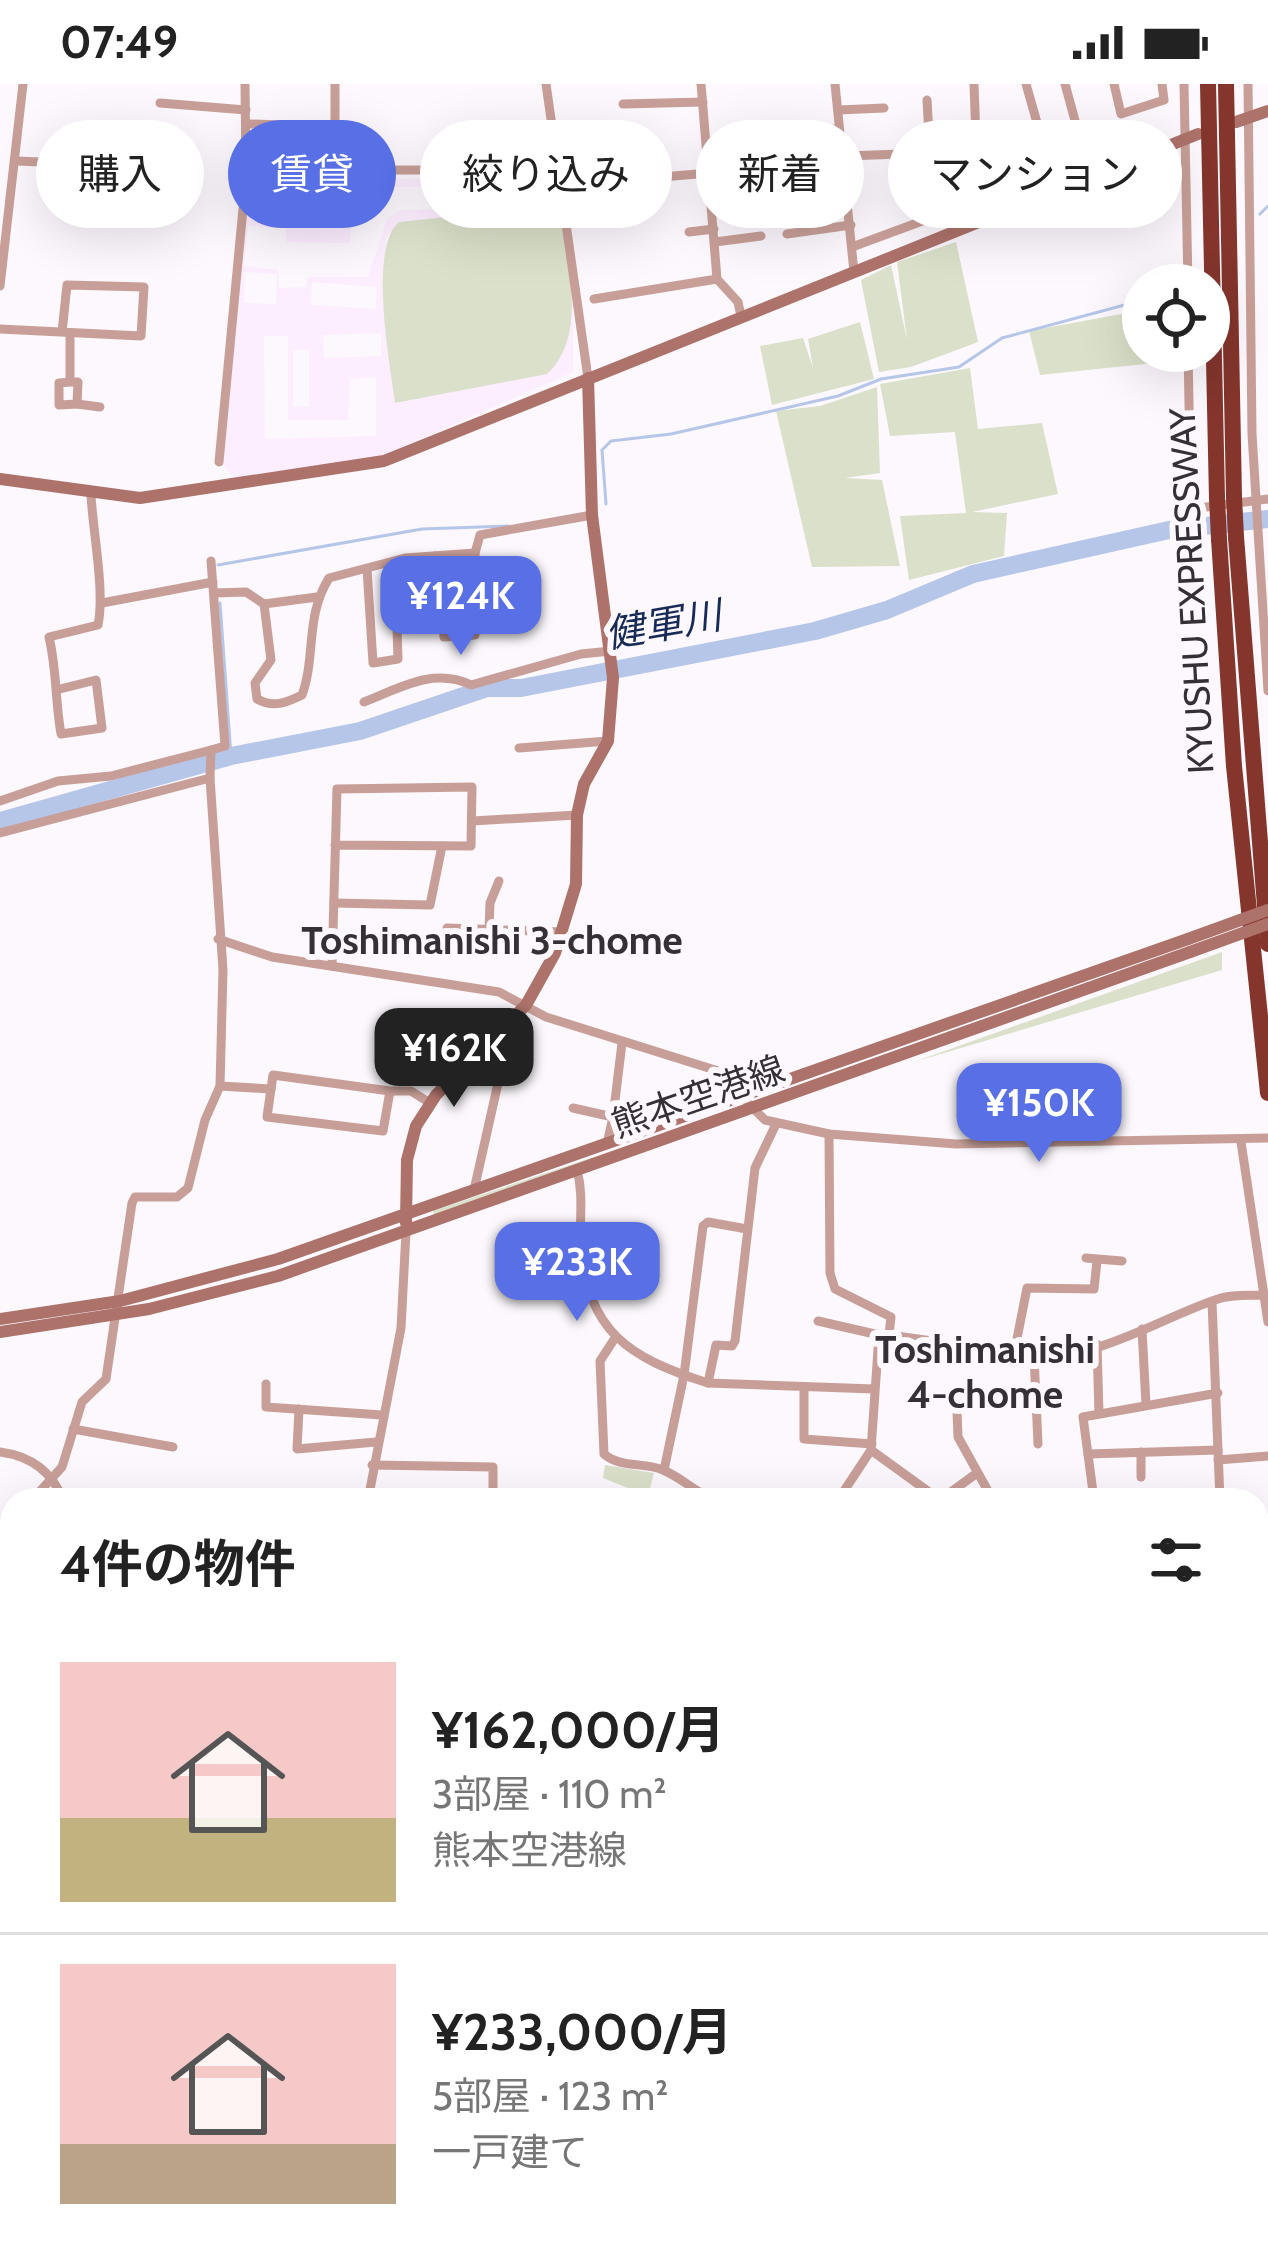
<!DOCTYPE html>
<html lang="ja">
<meta charset="utf-8">
<style>
:root{--surface:#fff;--page:#f6f6f6;--text:#222;--muted:#767676;--line:#e0e0e0;--accent:#586fe5}
body{margin:0;font-family:Cabin,"Noto Sans JP",sans-serif;background:var(--page);color:var(--text);height:100vh;display:flex;flex-direction:column;font-size:45px;white-space:nowrap}
*{box-sizing:border-box;margin:0}
p{font-size:39px;color:var(--muted)}
.icon{flex:none;width:66px;height:66px;fill:none;stroke:currentColor;stroke-width:2;stroke-linecap:round;stroke-linejoin:round}
.map{position:relative;flex:1;overflow:hidden}
.details{position:absolute;left:0px;top:1404px;width:1269px;height:771px;display:flex;flex-direction:column;background:var(--surface);border-radius:36px 36px 0 0;box-shadow:0 12px 48px #0002}
.details>*{flex:none}
.guide{position:absolute;left:36px;top:36px;width:1197px;height:108px;display:flex;gap:24px}
.fabs{position:absolute;left:1122px;top:180px;display:grid;gap:24px}
.fabs a{display:grid;place-items:center;width:108px;height:108px;border-radius:50%;background:var(--surface);box-shadow:0 12px 48px #0002;font-size:60px}
.price{position:absolute;translate:-50% -102px;padding:0 27px;border-radius:24px;background:var(--accent);color:#fff;font-size:39px;line-height:78px;filter:drop-shadow(0 3px 6px #0008)}
.price::after{content:'';position:absolute;left:50%;top:72px;width:36px;height:27px;margin-left:-18px;background:inherit;clip-path:polygon(0 0,100% 0,50% 100%)}
.price.active{background:#222;color:#fff}
ul{padding:0;list-style:none}
li{display:flex;align-items:center;gap:36px;height:300px;padding:0 60px}
li+li{border-top:3px solid var(--line)}
li span{display:grid;place-items:center;flex:none;width:336px;height:240px;border-radius:0px;color:#555}
li>.icon{margin-inline-start:auto}
span .icon{width:144px;height:144px;fill:#fffc;stroke-width:1}
li b{font-size:51px}
h2{display:flex;justify-content:space-between;align-items:center;height:144px;padding:0 60px;font-size:51px}
.tag{padding:0 42px;border-radius:54px;background:var(--surface);box-shadow:0 12px 48px #0002;font-size:42px;line-height:108px}
.tag.active{background:var(--accent);color:#fff}
.status{display:flex;justify-content:space-between;align-items:center;height:84px;padding:0 60px;background:var(--surface);direction:ltr}
.status svg{height:33px;fill:currentColor}
.map>svg:first-child{display:block}
</style>
<div class="status"><b>07:49</b><svg viewBox="0 0 49 12"><path d="M0 12V9h3v3zM5 12V6h3v6zM10 12V3h3v9zM15 12V0h3v12zM26 1h20v11H26zM47 4h2v5h-2z"/></svg></div>
<div class="map">
<svg width="1268" height="2174" viewBox="0 0 1268 2174">
<rect width="100%" height="100%" fill="#fcf8fd"/>
<!-- built -->
<path fill="#fcedff" fill-rule="evenodd" d="M 251,90 L 373,96 L 556,90 L 573,216 L 573,288 L 382,372 L 236,396 L 220,378 L 222,316 ZM 448,102 L 472,107 L 472,125 L 401,126 L 387,135 L 368,193 L 308,193 L 306,203 L 280,204 L 278,186 L 244,182 L 248,142 L 286,144 L 286,158 L 350,159 L 354,104 ZM 515,130 L 522,142 L 563,142 L 476,303 L 395,319 L 384,209 L 386,154 L 399,138 ZM 245,188 L 277,190 L 276,220 L 244,219 ZM 312,198 L 377,203 L 376,225 L 311,221 ZM 381,249 L 381,272 L 324,274 L 323,251 ZM 264,252 L 288,252 L 288,336 L 348,336 L 350,295 L 376,293 L 376,352 L 265,355 ZM 293,266 L 309,266 L 309,323 L 293,322 Z"/>
<!-- green -->
<g fill="#dae0c9">
<path d="M 836,40 L 847,114 L 720,122 L 715,51 Z"/>
<path d="M 476,130 L 516,130 L 522,142 L 563,142 C 569,189 586,253 547,290 L 395,319 C 390,280 368,164 399,138 Z"/>
<path d="M 956,158 L 978,258 L 911,283 L 879,288 L 861,196 L 891,181 L 907,256 L 897,178 Z"/>
<path d="M 1143,226 L 1143,267 L 1162,267 L 1164,278 L 1040,291 L 1029,247 Z"/>
<path d="M 860,238 L 874,295 L 772,321 L 760,262 L 803,254 L 813,284 L 808,255 Z"/>
<path d="M 970,284 L 978,345 L 1042,339 L 1058,410 L 972,428 L 1007,429 L 1004,472 L 909,496 L 900,432 L 966,429 L 955,348 L 890,352 L 880,300 Z"/>
<path d="M 877,303 L 880,389 L 845,394 L 882,396 L 900,482 L 812,483 L 776,327 L 820,322 Z"/>
<path d="M 1222,868 L 1222,886 L 914,978 Z"/>
<path d="M 683,1043 L 434,1132 L 433,1127 Z"/>
<path d="M 605,1381 L 654,1389 L 648,1412 L 603,1394 Z"/>
</g>
<g fill="none" stroke-linecap="round" stroke-linejoin="round">
<!-- stream -->
<g stroke="#b5c6e8" stroke-width="3">
<path d="M 1260,130 L 1268,122"/>
<path d="M 606,420 L 602,366 L 611,357 L 671,350 L 838,312 L 881,295 L 959,283 L 1002,254 L 1143,216"/>
<path d="M 218,481 L 422,445 L 508,442"/>
<path d="M 220,519 L 231,672"/>
</g>
<!-- river -->
<path stroke="#b5c6e8" stroke-width="18" d="M 0,737 L 231,672 L 360,647 L 487,604 L 521,604 L 815,547 L 887,526 L 973,490 L 1169,446 L 1268,435"/>
<!-- street -->
<g stroke="#c89f98" stroke-width="9">
<path d="M 546,0 L 588,294"/>
<path d="M 701,0 L 717,195 L 738,218 L 741,232"/>
<path d="M 835,0 L 854,188"/>
<path d="M 974,0 L 979,139"/>
<path d="M 1026,0 L 1057,109"/>
<path d="M 1065,0 L 1082,62 L 1102,62 L 1113,70 L 1111,86"/>
<path d="M 1114,0 L 1121,30 L 1164,16 L 1162,0"/>
<path d="M 1184,0 L 1188,201"/>
<path d="M 1248,0 L 1252,350 L 1268,607"/>
<path d="M 160,19 L 246,26"/>
<path d="M 623,20 L 703,18"/>
<path d="M 838,26 L 884,24"/>
<path d="M 251,40 L 335,43 L 335,0"/>
<path d="M 660,67 L 661,93"/>
<path d="M 845,72 L 930,69 L 976,59"/>
<path d="M 16,77 L 92,80"/>
<path d="M 246,86 L 610,86"/>
<path d="M 649,94 L 710,89"/>
<path d="M 689,148 L 714,145"/>
<path d="M 787,150 L 851,141"/>
<path d="M 715,158 L 761,152"/>
<path d="M 852,163 L 944,129 L 930,69 L 927,16"/>
<path d="M 0,202 L 23,0"/>
<path d="M 594,215 L 717,195"/>
<path d="M 0,245 L 141,252 L 144,203 L 67,201 L 62,248"/>
<path d="M 1188,267 L 1191,425 L 1268,415"/>
<path d="M 70,298 L 59,299 L 59,321 L 77,320 L 78,298 L 70,298 L 70,249"/>
<path d="M 77,320 L 100,323"/>
<path d="M 219,378 L 246,93 L 245,0"/>
<path d="M 435,472 L 444,553 L 475,551 L 475,469"/>
<path d="M 367,485 L 373,579 L 398,575 L 395,479"/>
<path d="M 214,509 L 246,508 L 264,520 L 271,576 L 255,599 L 257,615 C 273,624 286,619 302,611 C 316,573 305,532 329,494 L 405,474 L 475,469 L 480,451 L 592,431"/>
<path d="M 102,519 L 213,498"/>
<path d="M 264,520 L 317,513"/>
<path d="M 60,605 L 96,596 L 102,644 L 61,650 C 55,616 57,587 49,553 L 98,541 C 105,507 93,449 91,411"/>
<path d="M 364,618 C 400,604 433,583 471,601 L 581,570 L 611,567"/>
<path d="M 519,664 L 608,657"/>
<path d="M 0,717 L 58,697 L 111,692 L 211,666"/>
<path d="M 472,737 L 577,731"/>
<path d="M 0,749 L 210,694"/>
<path d="M 334,819 L 430,821 L 442,762"/>
<path d="M 447,844 L 563,848"/>
<path d="M 489,846 L 490,819 L 499,797"/>
<path d="M 218,855 L 272,873 L 499,908 L 546,933 L 731,991 L 743,1014 L 765,1036 L 829,1050 L 956,1060 L 1268,1054"/>
<path d="M 332,882 C 334,823 335,764 337,705 L 472,703 L 471,762 L 335,761"/>
<path d="M 220,1002 L 271,1005"/>
<path d="M 390,1007 L 273,991 L 267,1033 L 383,1047 L 390,1007 L 411,1007 L 430,1019"/>
<path d="M 573,1024 L 613,1033 L 607,1060"/>
<path d="M 613,1033 L 622,959"/>
<path d="M 776,1040 L 755,1084 L 735,1257 L 732,1262 L 716,1261 L 708,1299 L 874,1305"/>
<path d="M 829,1050 L 830,1189 L 835,1205 L 891,1233 L 889,1251 L 879,1251 L 871,1366 L 838,1416"/>
<path d="M 1241,1058 L 1268,1238"/>
<path d="M 577,1086 C 584,1112 579,1134 581,1160 C 587,1248 629,1274 708,1299"/>
<path d="M 474,1106 L 501,986 L 489,964"/>
<path d="M 1086,1174 L 1122,1177"/>
<path d="M 1212,1218 L 1220,1416"/>
<path d="M 818,1237 L 879,1251"/>
<path d="M 1142,1245 L 1146,1321"/>
<path d="M 889,1251 L 1034,1271 L 1038,1360"/>
<path d="M 615,1254 L 600,1277 L 604,1370 C 620,1384 644,1378 663,1386 C 683,1394 696,1410 717,1416"/>
<path d="M 1097,1260 L 1099,1330"/>
<path d="M 1014,1270 L 1027,1204 L 1094,1205 L 1097,1177"/>
<path d="M 1034,1271 C 1095,1278 1162,1233 1218,1215 C 1232,1210 1251,1212 1266,1211"/>
<path d="M 266,1300 L 266,1323 L 382,1331"/>
<path d="M 804,1304 L 804,1355 L 872,1360"/>
<path d="M 299,1325 L 297,1365 L 376,1358"/>
<path d="M 957,1327 L 958,1353 L 993,1416"/>
<path d="M 73,1345 L 173,1363"/>
<path d="M 871,1366 L 940,1416"/>
<path d="M 0,1368 C 30,1372 52,1387 63,1416"/>
<path d="M 1088,1370 L 1218,1366"/>
<path d="M 1218,1376 L 1268,1372"/>
<path d="M 372,1381 L 493,1383 L 493,1416"/>
<path d="M 664,1386 L 684,1291 L 703,1142 L 708,1138 L 747,1145"/>
<path d="M 1141,1393 L 1141,1368"/>
<path d="M 32,1416 L 62,1383 L 82,1318 L 106,1295 L 132,1119 L 135,1113 L 177,1113 L 188,1104 L 205,1036 L 220,1002 L 223,886 L 210,694 L 211,666 L 225,662 L 211,477"/>
<path d="M 368,1416 L 401,1244 L 406,1148"/>
<path d="M 940,1416 L 977,1389"/>
<path d="M 1087,1416 L 1093,1408 L 1083,1333 L 1218,1309"/>
<path d="M 1174,1416 L 1220,1409"/>
<path d="M 8,1545 L 12,1490"/>
<path d="M 1257,1732 L 1268,1671"/>
<path d="M 0,1847 L 12,1847"/>
<path d="M 0,1934 L 1,1899"/>
<path d="M 0,1991 L 12,1990"/>
<path d="M 0,2026 L 12,2083"/>
<path d="M 0,2127 L 12,2126"/>
<path d="M 22,2163 L 23,2174"/>
<path d="M 118,2163 L 118,2174"/>
<path d="M 555,2163 L 556,2174"/>
<path d="M 997,2163 L 999,2174"/>
<path d="M 227,2174 L 242,2163"/>
<path d="M 1132,2174 L 1149,2163"/>
<path d="M 1157,2174 L 1161,2163"/>
</g>
<!-- secondary -->
<g stroke="#ad726a" stroke-width="12">
<path d="M 1236,38 L 1268,27"/>
<path d="M 0,395 L 140,414 L 384,377 L 1198,50"/>
<path d="M 406,1139 L 407,1076 L 416,1042 L 436,1011 L 526,921 L 555,869 L 576,800 L 577,731 L 584,700 L 608,657 L 613,594 L 592,431 L 588,294"/>
<path d="M 0,1235 L 120,1217 L 278,1175 L 1188,855"/>
<path d="M 0,1248 L 149,1225 L 278,1192 L 1190,868"/>
<path d="M 0,1545 L 12,1545"/>
<path d="M 1257,1551 L 1268,1551"/>
<path d="M 736,2163 L 737,2174"/>
<path d="M 1261,2174 L 1268,2145"/>
</g>
<!-- highway -->
<g stroke="#84352c" stroke-width="16">
<path d="M 1208,0 L 1217,414"/>
<path d="M 1226,0 L 1234,413"/>
<path d="M 1236,453 L 1268,860"/>
<path d="M 1219,455 L 1234,682 L 1268,1009"/>
<path d="M 1257,1944 L 1268,1885"/>
<path d="M 1257,2031 L 1268,1980"/>
<path d="M 1196,2174 L 1201,2163"/>
<path d="M 1221,2174 L 1225,2163"/>
</g>
<!-- street-bridge -->
<path stroke="#c89f98" stroke-width="9" d="M 1257,1978 L 1268,1981"/>
<!-- secondary-bridge -->
<g stroke="#ad726a" stroke-width="12">
<path d="M 1188,855 L 1268,826"/>
<path d="M 1190,868 L 1268,840"/>
</g>
<!-- highway-bridge -->
<g stroke="#84352c" stroke-width="16">
<path d="M 1234,413 L 1236,453"/>
<path d="M 1217,414 L 1219,455"/>
</g>
</g>
<g text-anchor="middle" dominant-baseline="central" stroke-width="12" stroke-linejoin="round" paint-order="stroke">
<!-- street labels -->
<g font-size="36" fill="#362f38" stroke="#fcf8fd">
<text transform="translate(1191 507) rotate(-93)">KYUSHU EXPRESSWAY</text>
<text transform="translate(698 1012) rotate(-19)">熊本空港線</text>
</g>
<!-- water labels -->
<g font-size="39" font-style="italic" fill="#182b56" stroke="#fcf8fd">
<text transform="translate(663 540) rotate(-10)">健軍川</text>
</g>
<!-- neighbourhood labels -->
<g font-size="39" font-weight="bold" fill="#362f38" stroke="#fcf8fd">
<text x="492" y="856">Toshimanishi 3-chome</text>
<text x="985" y="1265">Toshimanishi<tspan x="985" dy="45">4-chome</tspan></text>
</g>
</g>
</svg>
<div class="fabs">
<a><svg class="icon" aria-label="locate" viewBox="0 0 24 24"><circle cx="12" cy="12" r="6"/><path d="M12 2v4M12 18v4M2 12h4M18 12h4"/></svg></a>
</div>
<b class="price" style="left:461px;top:574px">¥124K</b>
<b class="price active" style="left:454px;top:1026px">¥162K</b>
<b class="price" style="left:1039px;top:1081px">¥150K</b>
<b class="price" style="left:577px;top:1240px">¥233K</b>
<div class="guide">
<a class="tag">購入</a>
<a class="tag active">賃貸</a>
<a class="tag">絞り込み</a>
<a class="tag">新着</a>
<a class="tag">マンション</a>
</div>
<section class="details">
<h2>4件の物件<svg class="icon" aria-label="filters" viewBox="0 0 24 24"><path d="M4 7h16M4 17h16"/><circle cx="9" cy="7" r="2"/><circle cx="15" cy="17" r="2"/></svg></h2>
<ul>
<li><span style="background:linear-gradient(#f6c9c9 65%,#c2b280 0)"><svg class="icon" aria-label="home" viewBox="0 0 24 24"><path d="M3 11l9-7 9 7M6 9v11h12V9"/></svg></span><div><b>¥162,000/月</b><p>3部屋 · 110 m²</p><p>熊本空港線</p></div></li>
<li><span style="background:linear-gradient(#f6c9c9 75%,#b9a48a 0)"><svg class="icon" aria-label="home" viewBox="0 0 24 24"><path d="M3 11l9-7 9 7M6 9v11h12V9"/></svg></span><div><b>¥233,000/月</b><p>5部屋 · 123 m²</p><p>一戸建て</p></div></li>
</ul>
</section>
</div>
